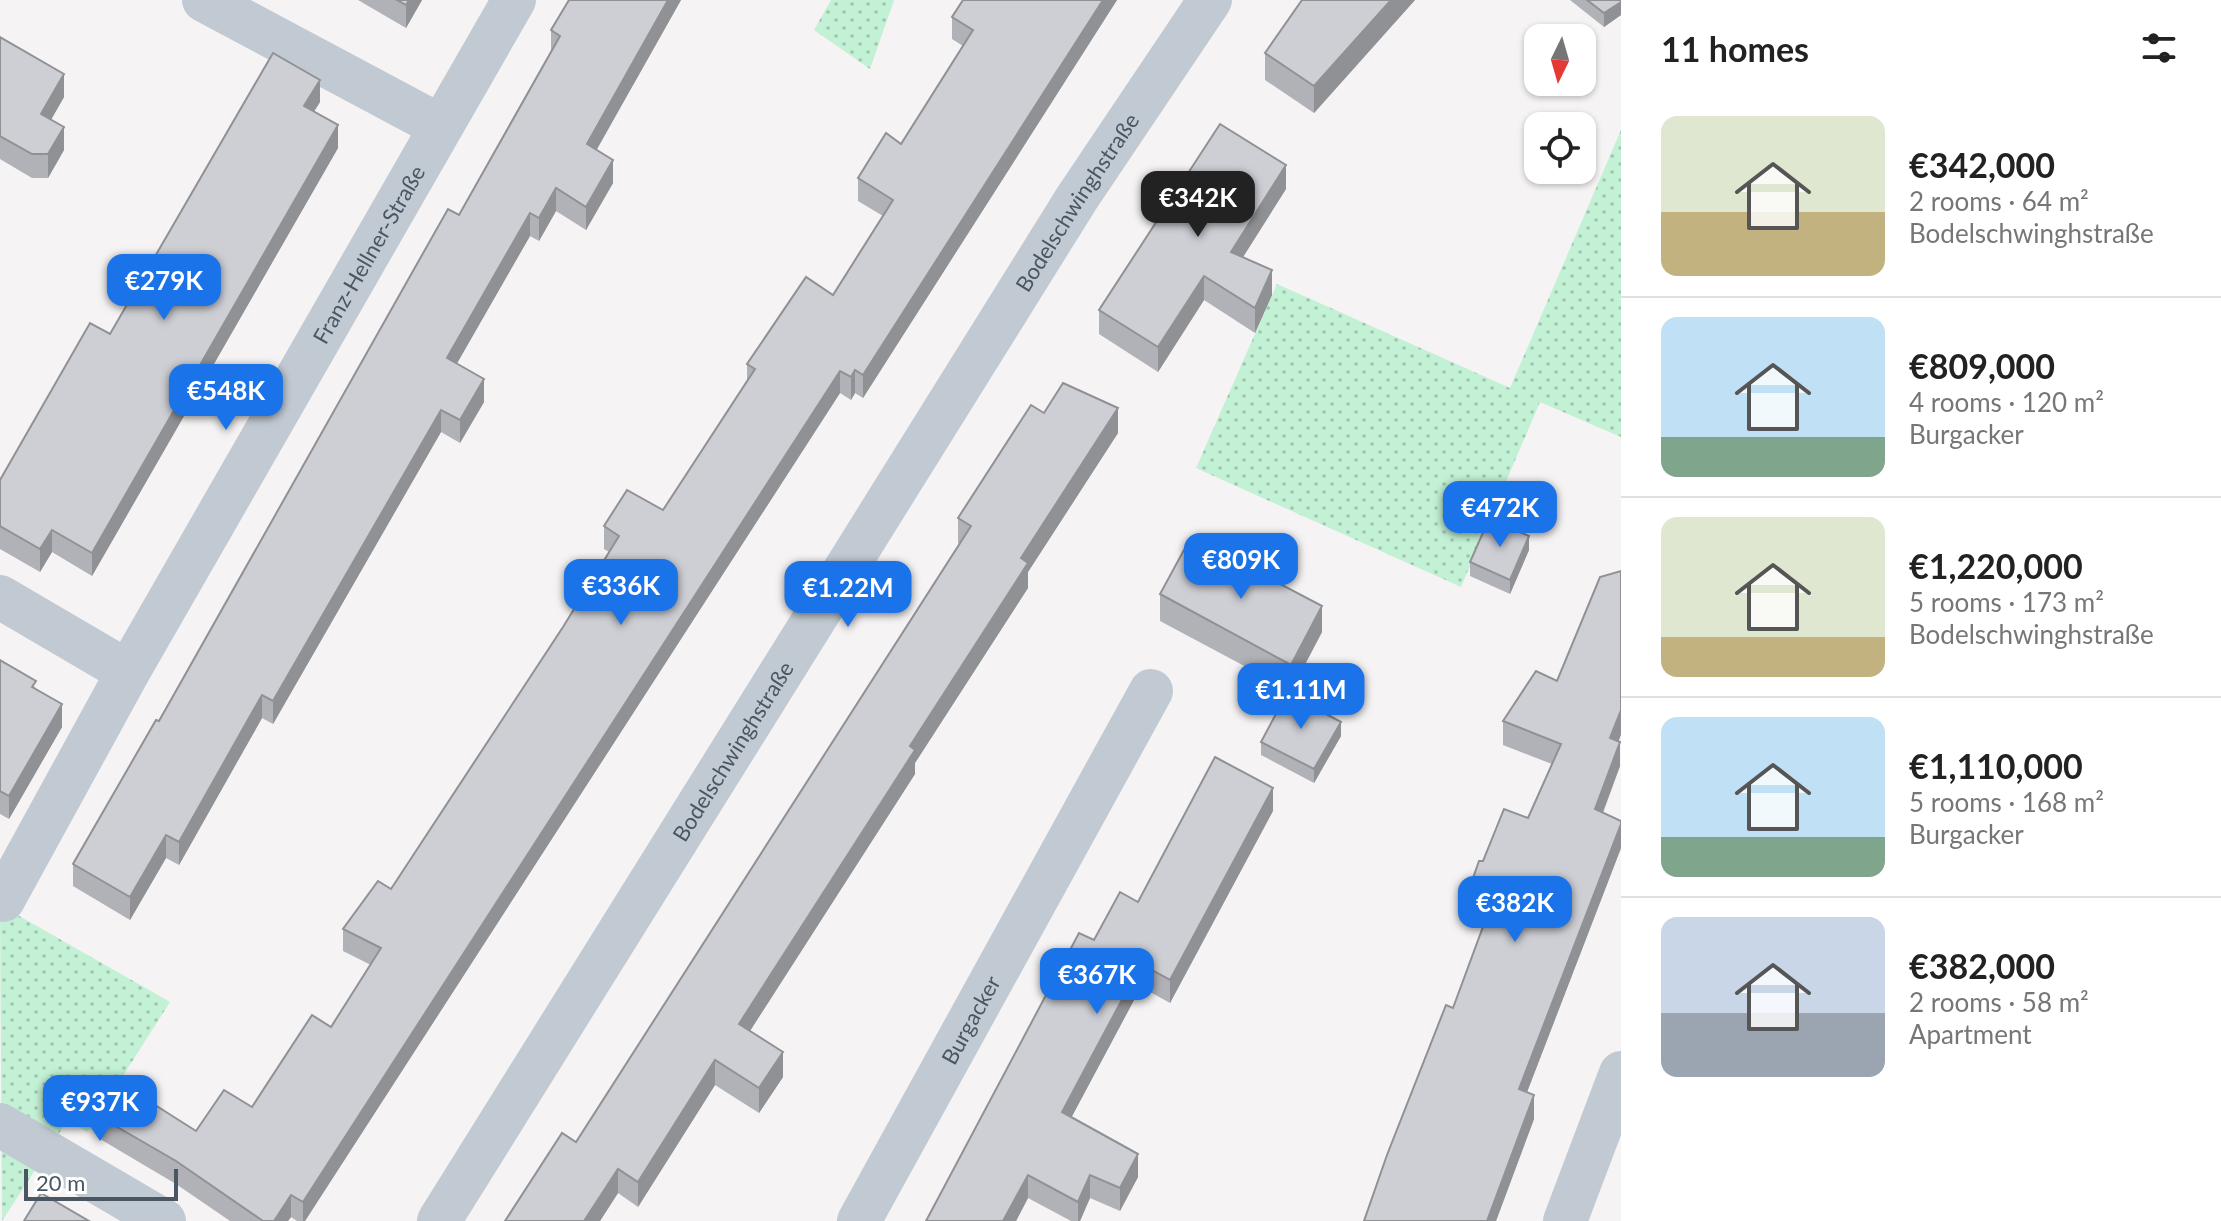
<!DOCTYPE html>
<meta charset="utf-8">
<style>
:root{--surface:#fff;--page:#f2f2f2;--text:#222;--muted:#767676;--line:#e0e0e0;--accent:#1a73e8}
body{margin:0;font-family:Lato,sans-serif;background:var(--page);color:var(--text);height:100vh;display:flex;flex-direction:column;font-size:30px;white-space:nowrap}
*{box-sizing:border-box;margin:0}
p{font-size:26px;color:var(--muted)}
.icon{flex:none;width:44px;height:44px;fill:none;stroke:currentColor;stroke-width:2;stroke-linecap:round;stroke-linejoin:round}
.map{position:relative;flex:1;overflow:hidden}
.details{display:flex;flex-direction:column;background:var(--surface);width:600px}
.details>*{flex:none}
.needle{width:52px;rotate:185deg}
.fabs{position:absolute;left:1524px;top:24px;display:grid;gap:16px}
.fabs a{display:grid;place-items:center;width:72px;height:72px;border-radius:16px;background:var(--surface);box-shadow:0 2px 6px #0004;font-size:40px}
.scale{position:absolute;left:24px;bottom:20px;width:154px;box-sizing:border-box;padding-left:8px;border:4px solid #4a5661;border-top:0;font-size:22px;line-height:28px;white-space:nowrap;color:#4a5661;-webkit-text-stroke:6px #fff;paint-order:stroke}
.price{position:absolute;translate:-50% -68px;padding:0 18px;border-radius:16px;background:var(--accent);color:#fff;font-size:26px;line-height:52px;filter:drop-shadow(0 2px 4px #0008)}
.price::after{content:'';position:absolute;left:50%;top:48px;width:24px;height:18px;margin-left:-12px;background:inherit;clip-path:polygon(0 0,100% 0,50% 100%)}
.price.on{background:#222;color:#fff}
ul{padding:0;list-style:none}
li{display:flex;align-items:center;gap:24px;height:200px;padding:0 40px}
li+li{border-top:2px solid var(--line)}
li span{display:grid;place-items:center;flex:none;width:224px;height:160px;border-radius:16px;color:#555}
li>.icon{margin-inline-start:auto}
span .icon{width:96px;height:96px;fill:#fffc;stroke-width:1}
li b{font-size:34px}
h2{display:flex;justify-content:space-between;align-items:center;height:96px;padding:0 40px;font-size:34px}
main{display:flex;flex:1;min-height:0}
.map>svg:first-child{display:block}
</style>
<main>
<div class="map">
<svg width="1621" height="1221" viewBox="0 0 1621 1221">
<defs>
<pattern id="green-dots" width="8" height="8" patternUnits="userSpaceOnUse" patternTransform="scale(2)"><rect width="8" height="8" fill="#c3f1d5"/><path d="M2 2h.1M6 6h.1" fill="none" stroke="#a0c6b0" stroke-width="1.8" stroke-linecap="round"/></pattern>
</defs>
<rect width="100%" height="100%" fill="#f5f3f3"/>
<!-- green -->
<g fill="url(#green-dots)">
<path d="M 831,0 L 894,0 L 870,69 L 814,30 Z"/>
<path d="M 1621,130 L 1621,437 L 1540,402 L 1461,587 L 1196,468 L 1277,284 L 1510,388 Z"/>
<path d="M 0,905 L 170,1002 L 87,1132 L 67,1121 L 2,1221 Z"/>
</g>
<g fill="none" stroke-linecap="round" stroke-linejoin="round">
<!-- minor -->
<g stroke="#c1cad2" stroke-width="44">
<path d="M 204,0 L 440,126"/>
<path d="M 0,597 L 128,672"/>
<path id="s1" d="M 3,900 L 128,672 L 514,0"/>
<path d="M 0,1125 L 164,1221"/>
<path id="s2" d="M 439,1221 L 1077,198 L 1210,0"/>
<path id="s3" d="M 859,1221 L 1151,691"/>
<path d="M 1565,1221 L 1621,1073"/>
</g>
</g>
<!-- wall -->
<g fill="#b0b2b7">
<path d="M 358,0 L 422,0 L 406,28 Z"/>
<path d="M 569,0 L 681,0 L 596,150 L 613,183 L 586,230 L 556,211 L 539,241 L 530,236 L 456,364 L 484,402 L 460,443 L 441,432 L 273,724 L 262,718 L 179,865 L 166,858 L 130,920 L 73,886 L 73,864 L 459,215 L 551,52 L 551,30 Z"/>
<path d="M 963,0 L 1117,0 L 863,398 L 855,393 L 851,400 L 840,393 L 305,1221 L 297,1221 L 291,1217 L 288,1221 L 230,1221 L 176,1184 L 100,1139 L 100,1117 L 196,1131 L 252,1107 L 331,1027 L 371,965 L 343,951 L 343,929 L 391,889 L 563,627 L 609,552 L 604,549 L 604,526 L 663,510 L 747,380 L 747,364 L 833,295 L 883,216 L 858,201 L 858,178 L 901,144 L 963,46 L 952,39 L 952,17 Z"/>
<path d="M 1302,0 L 1415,0 L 1314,113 L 1265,80 L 1265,53 Z"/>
<path d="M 1570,0 L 1621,0 L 1621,15 L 1604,27 Z"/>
<path d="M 0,37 L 64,97 L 51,120 L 64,150 L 48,178 L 32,178 L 0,159 Z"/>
<path d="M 320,102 L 314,111 L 338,148 L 92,576 L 52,552 L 40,572 L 0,549 L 0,480 L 110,334 Z"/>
<path d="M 1286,189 L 1243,257 L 1272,295 L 1255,333 L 1204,300 L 1158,372 L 1099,334 L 1099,310 Z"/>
<path d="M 1044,413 L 1118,433 L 1028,572 L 1028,588 L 915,763 L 915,774 L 750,1031 L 783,1077 L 759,1113 L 715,1085 L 638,1207 L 618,1193 L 600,1221 L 505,1221 L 576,1142 L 959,544 L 958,543 L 958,518 Z"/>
<path d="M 1529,550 L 1510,594 L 1470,576 L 1470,562 Z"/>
<path d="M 1160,594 L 1322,632 L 1291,691 L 1160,621 Z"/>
<path d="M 0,660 L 36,688 L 62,727 L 9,819 L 0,814 Z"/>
<path d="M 1503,721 L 1618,741 L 1620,766 L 1603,813 L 1621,821 L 1621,848 L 1527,1092 L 1534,1119 L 1496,1221 L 1364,1221 L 1453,1008 L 1483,926 L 1467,920 L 1467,895 L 1483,861 L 1528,818 L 1552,764 L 1503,745 Z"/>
<path d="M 1341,736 L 1314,783 L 1261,755 L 1261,742 Z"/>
<path d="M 1273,811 L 1170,1003 L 1141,987 L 1071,1118 L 1138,1177 L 1120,1211 L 1090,1198 L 1080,1221 L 1071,1221 L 1028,1198 L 1016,1221 L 926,1221 L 1094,940 L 1138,902 Z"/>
</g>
<!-- shaded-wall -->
<g fill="#909195">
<path d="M 409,0 L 422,0 L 406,28 L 406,5 Z"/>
<path d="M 668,0 L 681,0 L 587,167 L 587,144 Z"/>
<path d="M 1103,0 L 1117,0 L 863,398 L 863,375 Z"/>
<path d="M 1391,0 L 1415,0 L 1314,113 L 1314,86 Z"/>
<path d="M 1621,2 L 1621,15 L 1604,27 L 1604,13 Z"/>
<path d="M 64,74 L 64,97 L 41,137 L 41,114 Z"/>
<path d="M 320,80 L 320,102 L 304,128 L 304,106 Z"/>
<path d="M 338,125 L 338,148 L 92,576 L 92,553 Z"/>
<path d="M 64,127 L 64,150 L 48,178 L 48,154 Z"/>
<path d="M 613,160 L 613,183 L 586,230 L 586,207 Z"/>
<path d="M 1286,165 L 1286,189 L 1231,276 L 1231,252 Z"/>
<path d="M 556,188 L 556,211 L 539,241 L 539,218 Z"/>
<path d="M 530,213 L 530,236 L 447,381 L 447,358 Z"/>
<path d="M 1272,270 L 1272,295 L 1255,333 L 1255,308 Z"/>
<path d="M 1204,276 L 1204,300 L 1158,372 L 1158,347 Z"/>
<path d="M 855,370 L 855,393 L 851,400 L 851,377 Z"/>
<path d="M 840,371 L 840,393 L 305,1221 L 303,1221 L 303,1202 Z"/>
<path d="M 484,379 L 484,402 L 460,443 L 460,420 Z"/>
<path d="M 1118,408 L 1118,433 L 1028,572 L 1028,588 L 915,763 L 915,774 L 739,1048 L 739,1024 L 910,746 L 1021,558 Z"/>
<path d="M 441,410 L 441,432 L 273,724 L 273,701 Z"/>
<path d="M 52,530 L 52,552 L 40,572 L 40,549 Z"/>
<path d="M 1529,536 L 1529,550 L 1510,594 L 1510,580 Z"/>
<path d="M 1322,606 L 1322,632 L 1291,691 L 1291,665 Z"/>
<path d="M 262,695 L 262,718 L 179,865 L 179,842 Z"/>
<path d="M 62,704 L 62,727 L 9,819 L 9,796 Z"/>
<path d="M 1621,710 L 1621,735 L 1610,762 L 1610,738 Z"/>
<path d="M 1341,722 L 1341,736 L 1314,783 L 1314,769 Z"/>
<path d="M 1620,742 L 1620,766 L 1595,833 L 1595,809 Z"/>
<path d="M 1273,788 L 1273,811 L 1170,1003 L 1170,980 Z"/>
<path d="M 1621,824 L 1621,848 L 1519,1113 L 1519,1089 Z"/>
<path d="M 166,835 L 166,858 L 130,920 L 130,897 Z"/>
<path d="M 1141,964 L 1141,987 L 1062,1135 L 1062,1112 Z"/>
<path d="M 783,1052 L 783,1077 L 759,1113 L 759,1088 Z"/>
<path d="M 715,1060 L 715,1085 L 638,1207 L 638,1182 Z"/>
<path d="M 1534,1095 L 1534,1119 L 1496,1221 L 1487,1221 Z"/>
<path d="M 1138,1154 L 1138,1177 L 1120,1211 L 1120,1188 Z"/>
<path d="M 618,1169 L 618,1193 L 600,1221 L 584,1221 Z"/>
<path d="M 1028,1175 L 1028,1198 L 1016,1221 L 1003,1221 Z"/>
<path d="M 1090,1175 L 1090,1198 L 1080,1221 L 1078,1221 L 1078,1202 Z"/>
<path d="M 291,1195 L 291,1217 L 288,1221 L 274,1221 Z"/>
</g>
<!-- building -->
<g fill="#cdcfd5" stroke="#909195" stroke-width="2">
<path d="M 397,0 L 409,0 L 406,5 Z"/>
<path d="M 569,0 L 668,0 L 587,144 L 613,160 L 586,207 L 556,188 L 539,218 L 530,213 L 447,358 L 484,379 L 460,420 L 441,410 L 273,701 L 262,695 L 179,842 L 166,835 L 130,897 L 73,864 L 156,720 L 159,721 L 448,209 L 459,215 L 560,36 L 551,30 Z"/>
<path d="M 963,0 L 1103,0 L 863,375 L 855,370 L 851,377 L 840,371 L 303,1202 L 291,1195 L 274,1221 L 263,1221 L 176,1161 L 100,1117 L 122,1084 L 196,1131 L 224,1090 L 252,1107 L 312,1015 L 331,1027 L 381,948 L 343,929 L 378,881 L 391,889 L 563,627 L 619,536 L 604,526 L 627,490 L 663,510 L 755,369 L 747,364 L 806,277 L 833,295 L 893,200 L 858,178 L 886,133 L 901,144 L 973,30 L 952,17 Z"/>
<path d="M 1302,0 L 1391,0 L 1314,86 L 1265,53 Z"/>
<path d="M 1587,0 L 1621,0 L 1621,2 L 1604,13 Z"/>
<path d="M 0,37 L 64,74 L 41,114 L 64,127 L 48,154 L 32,154 L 0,136 Z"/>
<path d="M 273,53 L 320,80 L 304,106 L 338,125 L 92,553 L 52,530 L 40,549 L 0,526 L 0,480 L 90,323 L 110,334 Z"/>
<path d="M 1220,124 L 1286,165 L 1231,252 L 1272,270 L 1255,308 L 1204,276 L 1158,347 L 1099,310 Z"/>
<path d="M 1063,383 L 1118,408 L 1021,558 L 1028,563 L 910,746 L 915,750 L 739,1024 L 783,1052 L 759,1088 L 715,1060 L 638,1182 L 618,1169 L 584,1221 L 505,1221 L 562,1133 L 576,1142 L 971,526 L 958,518 L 1031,405 L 1044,413 Z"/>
<path d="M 1489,519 L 1529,536 L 1510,580 L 1470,562 Z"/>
<path d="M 1191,537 L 1322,606 L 1291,665 L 1160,594 Z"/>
<path d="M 1621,571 L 1621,710 L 1610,738 L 1620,742 L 1595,809 L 1621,821 L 1621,824 L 1519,1089 L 1534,1095 L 1487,1221 L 1364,1221 L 1387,1155 L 1446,1005 L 1453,1008 L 1491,905 L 1467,895 L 1479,861 L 1483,861 L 1504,809 L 1528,818 L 1561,744 L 1503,721 L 1536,671 L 1557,681 L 1600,577 Z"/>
<path d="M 0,660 L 36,681 L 32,687 L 62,704 L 9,796 L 0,791 Z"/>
<path d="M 1287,693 L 1341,722 L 1314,769 L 1261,742 Z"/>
<path d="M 1215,757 L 1273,788 L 1170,980 L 1141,964 L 1062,1112 L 1138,1154 L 1120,1188 L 1090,1175 L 1078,1202 L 1028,1175 L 1003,1221 L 926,1221 L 1079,933 L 1094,940 L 1120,892 L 1138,902 Z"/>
<path d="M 41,1193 L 89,1221 L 24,1221 Z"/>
</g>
<g text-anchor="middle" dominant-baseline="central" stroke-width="6" stroke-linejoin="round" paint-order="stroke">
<!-- street labels -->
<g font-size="22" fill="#4a5661" stroke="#fff">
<text stroke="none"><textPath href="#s2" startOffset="1202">Bodelschwinghstraße</textPath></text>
<text stroke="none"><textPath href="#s1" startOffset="742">Franz-Hellner-Straße</textPath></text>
<text stroke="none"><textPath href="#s2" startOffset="554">Bodelschwinghstraße</textPath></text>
<text stroke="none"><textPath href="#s3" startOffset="230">Burgacker</textPath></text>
</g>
</g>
</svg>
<div class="fabs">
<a><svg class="needle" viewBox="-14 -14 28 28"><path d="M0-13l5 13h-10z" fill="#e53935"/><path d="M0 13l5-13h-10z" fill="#767676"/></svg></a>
<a><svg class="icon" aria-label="locate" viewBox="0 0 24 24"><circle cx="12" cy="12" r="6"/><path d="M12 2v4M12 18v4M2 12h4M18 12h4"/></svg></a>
</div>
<div class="scale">20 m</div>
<b class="price on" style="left:1198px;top:239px">€342K</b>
<b class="price" style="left:164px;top:322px">€279K</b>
<b class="price" style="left:226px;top:432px">€548K</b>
<b class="price" style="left:1500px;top:549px">€472K</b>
<b class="price" style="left:1241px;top:601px">€809K</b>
<b class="price" style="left:621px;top:627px">€336K</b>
<b class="price" style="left:848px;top:629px">€1.22M</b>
<b class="price" style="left:1301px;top:731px">€1.11M</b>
<b class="price" style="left:1515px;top:944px">€382K</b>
<b class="price" style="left:1097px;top:1016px">€367K</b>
<b class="price" style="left:100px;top:1143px">€937K</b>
</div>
<section class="details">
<h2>11 homes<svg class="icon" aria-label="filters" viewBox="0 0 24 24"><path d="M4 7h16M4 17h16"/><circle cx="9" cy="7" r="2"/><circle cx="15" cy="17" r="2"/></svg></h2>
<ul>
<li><span style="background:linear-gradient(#dfe7d0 60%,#c2b280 0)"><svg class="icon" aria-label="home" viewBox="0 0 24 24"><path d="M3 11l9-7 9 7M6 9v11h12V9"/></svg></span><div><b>€342,000</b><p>2 rooms · 64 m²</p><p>Bodelschwinghstraße</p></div></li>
<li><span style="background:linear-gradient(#bfe0f5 75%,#7fa58c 0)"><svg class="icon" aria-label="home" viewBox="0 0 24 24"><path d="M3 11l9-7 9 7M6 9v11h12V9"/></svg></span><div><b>€809,000</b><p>4 rooms · 120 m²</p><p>Burgacker</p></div></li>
<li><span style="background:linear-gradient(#dfe7d0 75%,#c2b280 0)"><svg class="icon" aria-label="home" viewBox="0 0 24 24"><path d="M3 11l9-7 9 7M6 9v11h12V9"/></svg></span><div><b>€1,220,000</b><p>5 rooms · 173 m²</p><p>Bodelschwinghstraße</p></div></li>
<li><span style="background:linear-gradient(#bfe0f5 75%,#7fa58c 0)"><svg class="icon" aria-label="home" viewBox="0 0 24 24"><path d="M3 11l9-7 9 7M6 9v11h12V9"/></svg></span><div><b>€1,110,000</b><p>5 rooms · 168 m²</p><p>Burgacker</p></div></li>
<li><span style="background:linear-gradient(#c9d6e8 60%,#9aa5b1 0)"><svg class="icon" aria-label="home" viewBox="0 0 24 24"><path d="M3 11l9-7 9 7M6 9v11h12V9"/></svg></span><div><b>€382,000</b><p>2 rooms · 58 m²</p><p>Apartment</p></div></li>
</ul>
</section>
</main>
